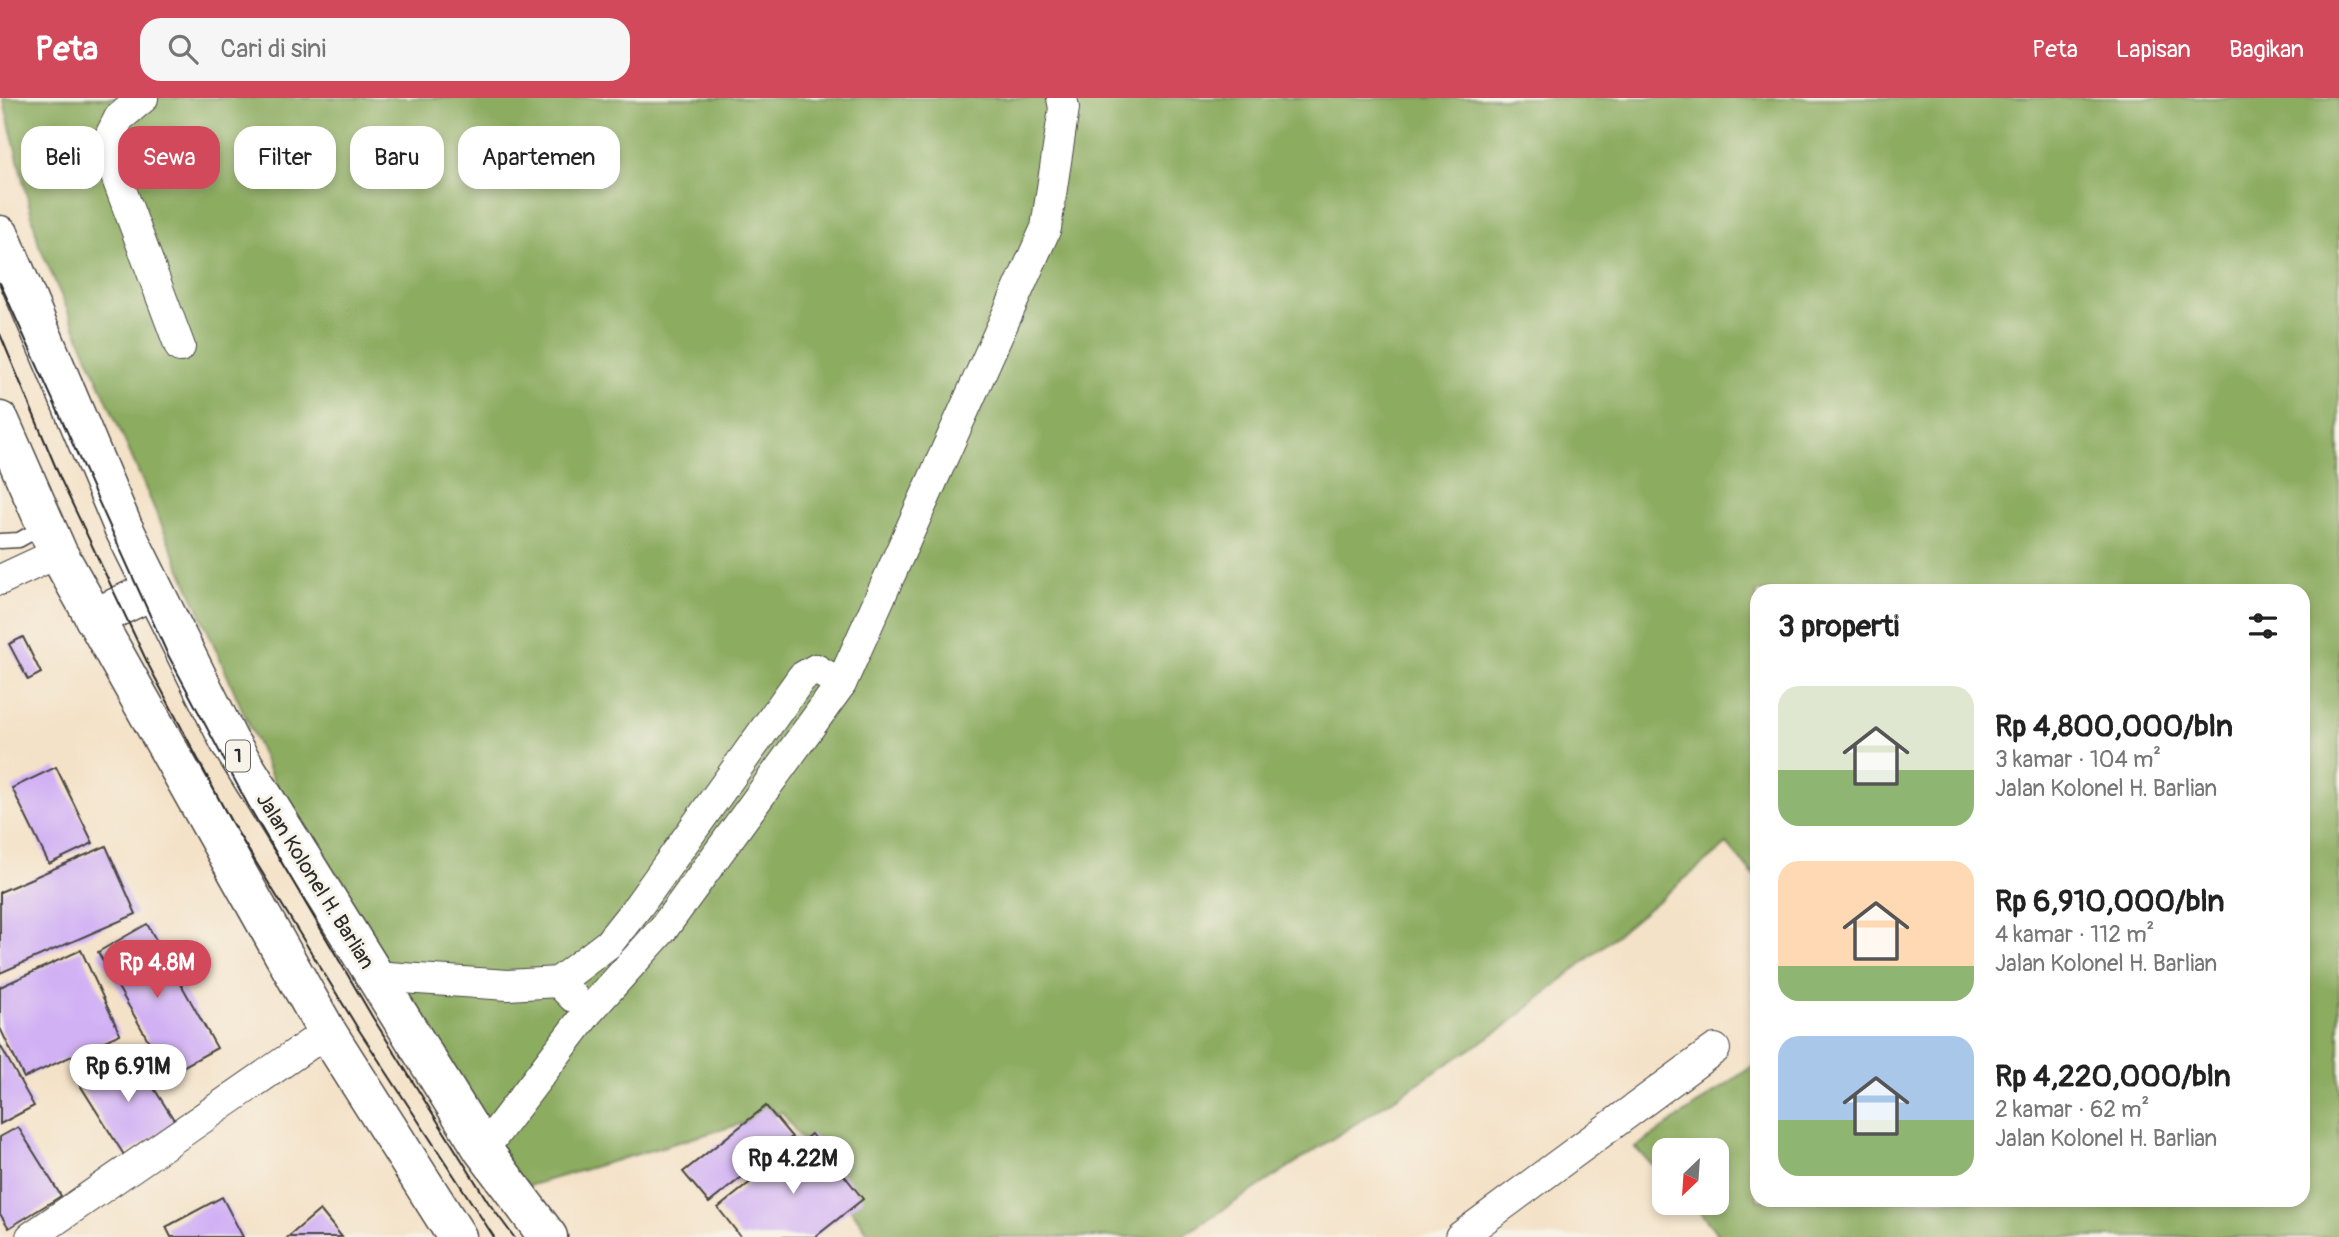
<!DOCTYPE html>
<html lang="id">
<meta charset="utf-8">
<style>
:root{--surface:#fff;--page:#f6f6f6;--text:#222;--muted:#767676;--accent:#d1495b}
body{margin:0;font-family:Pangolin,sans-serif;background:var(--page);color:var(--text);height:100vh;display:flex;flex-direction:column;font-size:26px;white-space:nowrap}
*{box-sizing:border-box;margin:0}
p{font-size:23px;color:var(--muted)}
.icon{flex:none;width:38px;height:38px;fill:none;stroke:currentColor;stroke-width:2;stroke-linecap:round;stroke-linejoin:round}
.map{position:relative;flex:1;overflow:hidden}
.panel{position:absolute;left:1750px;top:486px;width:560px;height:623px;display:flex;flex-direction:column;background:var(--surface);border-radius:21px;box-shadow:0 4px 10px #0003}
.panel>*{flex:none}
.guide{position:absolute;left:21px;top:28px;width:665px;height:63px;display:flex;gap:14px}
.needle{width:46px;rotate:205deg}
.buttons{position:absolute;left:1652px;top:1040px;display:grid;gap:14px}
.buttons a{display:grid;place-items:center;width:77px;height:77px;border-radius:14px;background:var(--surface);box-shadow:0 4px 10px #0003;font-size:35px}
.price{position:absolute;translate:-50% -60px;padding:0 16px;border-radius:24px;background:#fff;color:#222;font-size:23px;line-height:46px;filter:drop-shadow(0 2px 4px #0008)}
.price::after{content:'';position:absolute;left:50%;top:42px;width:21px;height:16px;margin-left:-10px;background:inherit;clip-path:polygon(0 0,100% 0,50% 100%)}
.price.current{background:var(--accent);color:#fff}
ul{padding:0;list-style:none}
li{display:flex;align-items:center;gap:21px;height:175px;padding:0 28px}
li span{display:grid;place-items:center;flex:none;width:196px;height:140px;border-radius:21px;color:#555}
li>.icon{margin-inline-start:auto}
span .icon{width:84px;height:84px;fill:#fffc;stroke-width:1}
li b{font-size:30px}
h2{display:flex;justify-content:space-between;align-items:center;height:84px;padding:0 28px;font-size:30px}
.pill{padding:0 24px;border-radius:21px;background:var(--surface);box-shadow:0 4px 10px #0003;font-size:24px;line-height:63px}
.pill.current{background:var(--accent);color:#fff}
header{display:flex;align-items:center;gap:42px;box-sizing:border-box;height:98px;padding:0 35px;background:var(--accent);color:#fff}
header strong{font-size:33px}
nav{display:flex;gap:38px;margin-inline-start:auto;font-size:24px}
.search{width:490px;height:63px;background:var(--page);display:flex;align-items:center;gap:18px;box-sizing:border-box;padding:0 24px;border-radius:21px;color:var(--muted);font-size:26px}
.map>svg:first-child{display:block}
</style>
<header>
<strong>Peta</strong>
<div class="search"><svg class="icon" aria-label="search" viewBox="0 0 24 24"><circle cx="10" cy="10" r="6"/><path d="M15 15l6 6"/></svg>Cari di sini</div>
<nav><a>Peta</a><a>Lapisan</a><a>Bagikan</a></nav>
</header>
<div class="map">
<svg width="2339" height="1139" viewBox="0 0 2339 1139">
<rect width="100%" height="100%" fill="#f7f3e8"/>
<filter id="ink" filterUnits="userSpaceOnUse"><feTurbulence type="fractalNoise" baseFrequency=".0143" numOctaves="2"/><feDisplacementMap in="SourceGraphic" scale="14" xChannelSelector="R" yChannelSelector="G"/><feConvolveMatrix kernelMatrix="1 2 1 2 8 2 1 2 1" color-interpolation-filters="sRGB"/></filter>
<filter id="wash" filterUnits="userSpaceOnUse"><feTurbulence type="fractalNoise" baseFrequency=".00686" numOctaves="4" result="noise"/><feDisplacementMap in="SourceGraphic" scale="28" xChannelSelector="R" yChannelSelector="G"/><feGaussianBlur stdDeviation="1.57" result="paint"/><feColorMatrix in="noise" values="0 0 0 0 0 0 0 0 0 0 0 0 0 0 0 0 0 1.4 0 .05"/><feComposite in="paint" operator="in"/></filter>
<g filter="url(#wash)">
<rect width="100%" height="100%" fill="#f4e2c8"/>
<!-- forest -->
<path fill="#8cac60" stroke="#5c6c46" stroke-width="2" d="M 3,0 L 2339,0 L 2339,1139 L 1720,1139 L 1692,1104 L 1717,1104 L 1717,1052 L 1664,1052 L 1664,1078 L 1635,1050 L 1757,965 L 1757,1102 L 2303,1102 L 2303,494 L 1757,494 L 1757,781 L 1727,746 L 1506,928 L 1181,1139 L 871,1139 L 782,1014 L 497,1097 L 281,700 L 39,147 Z"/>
<g id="blocks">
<!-- building -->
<g fill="#d1b1f4">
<path d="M 23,539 L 41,575 L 28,582 L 9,546 Z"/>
<path d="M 56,669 L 93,745 L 49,766 L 12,690 Z"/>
<path d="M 106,748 L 136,816 L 0,875 L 0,794 Z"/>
<path d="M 147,826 L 217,950 L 168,977 L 98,854 Z"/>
<path d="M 81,852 L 120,936 L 24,980 L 0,930 L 0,889 Z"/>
<path d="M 0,947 L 34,1008 L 0,1026 Z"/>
<path d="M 132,956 L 176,1025 L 124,1057 L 80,987 Z"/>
<path d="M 766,1008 L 792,1039 L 709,1105 L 683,1074 Z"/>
<path d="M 18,1029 L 61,1098 L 9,1130 L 0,1116 L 0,1039 Z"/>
<path d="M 811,1036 L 863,1101 L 815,1139 L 741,1139 L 718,1110 Z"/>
<path d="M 222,1099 L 243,1139 L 171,1139 L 166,1129 Z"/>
<path d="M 320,1112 L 342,1139 L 288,1139 Z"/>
</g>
</g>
</g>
<g filter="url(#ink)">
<use href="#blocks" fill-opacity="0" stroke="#494643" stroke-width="2"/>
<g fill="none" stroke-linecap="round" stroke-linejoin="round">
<!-- lane casing -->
<g stroke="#494643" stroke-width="17">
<path id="lane" d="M 0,443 L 19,442 L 44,428"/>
</g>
<!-- street casing -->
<g stroke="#494643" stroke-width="32">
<g id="street">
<path d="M 143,0 L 119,20 L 110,38 L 116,78 L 180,249"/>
<path d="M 0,482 L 58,455"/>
<path d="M 373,878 L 508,887 L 558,884 L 573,899"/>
<path d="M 558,884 L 608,846 L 639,807 L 802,579 L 816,571 L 841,586"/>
<path d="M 483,1052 L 588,914 L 663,831 L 841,586 L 1046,130 L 1064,10 L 1062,0"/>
<path d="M 31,1139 L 327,934"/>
<path d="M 1460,1139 L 1715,951"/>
</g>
</g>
<!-- highway casing -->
<g stroke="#494643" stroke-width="41">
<g id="highway">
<path d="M 0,137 L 123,429 L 229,643 L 483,1052 L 548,1139"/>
<path d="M 0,323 L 58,455 L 327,934 L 457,1139"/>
<path d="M 94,520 L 153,492"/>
</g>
</g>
<!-- lane -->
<use href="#lane" stroke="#fff" stroke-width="14"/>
<!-- street -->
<use href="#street" stroke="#fff" stroke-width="30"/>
<!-- highway -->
<use href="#highway" stroke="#fff" stroke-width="38"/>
<!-- tram -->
<g stroke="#2b2b2b" stroke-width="2">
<path d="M 0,185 L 167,555 L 248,707 L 373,920 L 488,1104 L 514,1139"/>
<path d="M 0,236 L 61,382 L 149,568 L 230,722 L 357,929 L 494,1139"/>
</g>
</g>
</g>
<g text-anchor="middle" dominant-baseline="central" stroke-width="6" stroke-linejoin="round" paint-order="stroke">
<!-- shield labels -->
<rect fill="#f7f3e8" stroke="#686764" stroke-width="2" x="226" y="642.5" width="24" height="31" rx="5"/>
<g font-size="19" font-weight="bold" fill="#2b2b2b">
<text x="238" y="658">1</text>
</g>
<!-- street labels -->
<g font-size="21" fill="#2b2b2b" stroke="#f7f3e8">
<text transform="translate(315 783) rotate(58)">Jalan Kolonel H. Barlian</text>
</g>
</g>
</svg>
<div class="buttons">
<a><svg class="needle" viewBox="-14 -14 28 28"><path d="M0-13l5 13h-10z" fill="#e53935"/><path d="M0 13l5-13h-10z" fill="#767676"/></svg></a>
</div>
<b class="price current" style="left:157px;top:902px">Rp 4.8M</b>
<b class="price" style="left:128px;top:1006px">Rp 6.91M</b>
<b class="price" style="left:793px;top:1098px">Rp 4.22M</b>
<div class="guide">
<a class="pill">Beli</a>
<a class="pill current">Sewa</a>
<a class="pill">Filter</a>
<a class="pill">Baru</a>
<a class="pill">Apartemen</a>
</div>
<section class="panel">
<h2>3 properti<svg class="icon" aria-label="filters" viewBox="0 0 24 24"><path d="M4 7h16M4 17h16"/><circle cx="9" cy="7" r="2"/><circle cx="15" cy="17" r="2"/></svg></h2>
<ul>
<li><span style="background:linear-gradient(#dfe7d0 60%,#8fb573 0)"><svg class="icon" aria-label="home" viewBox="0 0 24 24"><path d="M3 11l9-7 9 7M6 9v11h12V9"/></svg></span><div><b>Rp 4,800,000/bln</b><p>3 kamar · 104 m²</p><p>Jalan Kolonel H. Barlian</p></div></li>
<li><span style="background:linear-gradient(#ffd9b3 75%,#8fb573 0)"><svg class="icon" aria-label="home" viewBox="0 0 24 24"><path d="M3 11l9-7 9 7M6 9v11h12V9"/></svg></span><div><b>Rp 6,910,000/bln</b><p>4 kamar · 112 m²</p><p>Jalan Kolonel H. Barlian</p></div></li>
<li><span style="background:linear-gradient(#a9c7e8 60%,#8fb573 0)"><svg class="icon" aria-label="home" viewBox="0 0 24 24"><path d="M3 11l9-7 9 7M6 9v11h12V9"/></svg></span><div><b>Rp 4,220,000/bln</b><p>2 kamar · 62 m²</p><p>Jalan Kolonel H. Barlian</p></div></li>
</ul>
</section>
</div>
